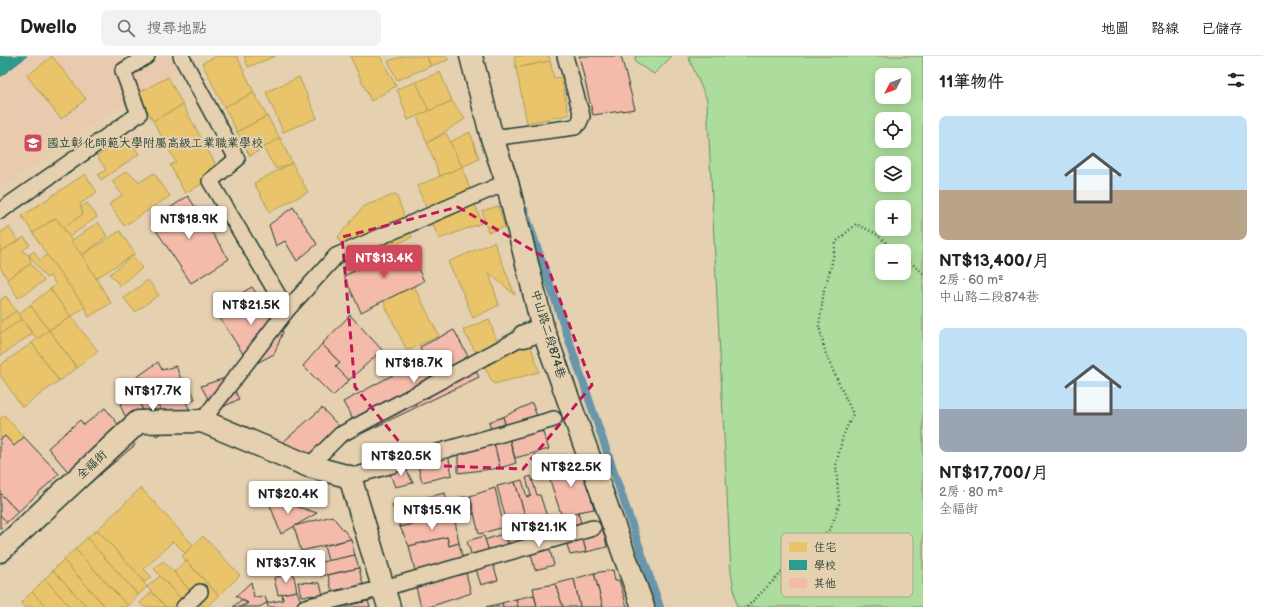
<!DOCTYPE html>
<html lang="zh-TW">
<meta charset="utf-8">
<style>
:root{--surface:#fff;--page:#f2f2f2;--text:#222;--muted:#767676;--line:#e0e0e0;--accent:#d1495b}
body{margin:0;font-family:"Balsamiq Sans","LXGW WenKai TC",sans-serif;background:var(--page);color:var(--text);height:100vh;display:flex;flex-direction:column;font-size:15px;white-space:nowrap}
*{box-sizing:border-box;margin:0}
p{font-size:13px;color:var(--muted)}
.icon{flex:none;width:22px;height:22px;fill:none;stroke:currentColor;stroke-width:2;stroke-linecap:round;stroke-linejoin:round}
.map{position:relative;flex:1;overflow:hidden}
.drawer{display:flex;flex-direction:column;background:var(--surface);width:340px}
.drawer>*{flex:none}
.needle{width:26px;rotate:228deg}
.controls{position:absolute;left:875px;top:12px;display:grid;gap:8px}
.controls a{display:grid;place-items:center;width:36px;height:36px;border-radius:8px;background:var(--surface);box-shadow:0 2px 10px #0003;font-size:20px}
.price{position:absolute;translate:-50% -34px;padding:0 9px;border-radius:4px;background:#fff;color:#222;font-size:13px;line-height:26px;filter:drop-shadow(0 1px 2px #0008)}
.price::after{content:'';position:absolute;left:50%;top:24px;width:12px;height:9px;margin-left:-6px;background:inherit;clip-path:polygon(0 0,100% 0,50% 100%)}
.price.on{background:var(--accent);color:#fff}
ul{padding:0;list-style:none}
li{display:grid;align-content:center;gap:8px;height:212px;padding:0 16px}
li span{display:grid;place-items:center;height:124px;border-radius:8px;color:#555}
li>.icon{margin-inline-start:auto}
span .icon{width:72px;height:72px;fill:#fffc;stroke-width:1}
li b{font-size:17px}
h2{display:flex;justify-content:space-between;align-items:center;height:48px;padding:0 16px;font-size:17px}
header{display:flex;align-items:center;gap:24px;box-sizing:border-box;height:56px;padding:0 20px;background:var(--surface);border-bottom:1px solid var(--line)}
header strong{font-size:19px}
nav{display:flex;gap:22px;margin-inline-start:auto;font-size:14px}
.search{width:280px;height:36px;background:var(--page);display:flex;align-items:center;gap:10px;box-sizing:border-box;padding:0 14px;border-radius:8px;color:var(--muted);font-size:15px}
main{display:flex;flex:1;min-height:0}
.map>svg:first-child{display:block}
</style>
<header>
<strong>Dwello</strong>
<div class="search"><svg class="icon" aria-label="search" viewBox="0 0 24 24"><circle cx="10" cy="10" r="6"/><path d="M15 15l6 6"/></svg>搜尋地點</div>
<nav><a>地圖</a><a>路線</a><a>已儲存</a></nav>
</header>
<main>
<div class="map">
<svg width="923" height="551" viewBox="0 0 923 551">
<rect width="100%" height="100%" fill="#e5d0af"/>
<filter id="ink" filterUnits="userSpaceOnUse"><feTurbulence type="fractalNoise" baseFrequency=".025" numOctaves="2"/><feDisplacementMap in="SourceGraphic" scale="8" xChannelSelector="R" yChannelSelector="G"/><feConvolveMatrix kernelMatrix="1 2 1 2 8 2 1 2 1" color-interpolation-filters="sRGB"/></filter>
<g filter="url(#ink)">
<!-- built -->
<path fill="#eacaae" d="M 0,0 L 194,0 L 168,21 L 138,37 L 0,133 Z"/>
<!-- green -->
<g fill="#addd9d" stroke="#668d68" fill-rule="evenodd">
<path d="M 635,0 L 672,0 L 654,18 L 636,7 Z"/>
<path d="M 688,0 L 923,0 L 923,551 L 737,551 L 731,516 L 707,44 ZM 882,19 L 904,19 L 904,41 L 882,41 ZM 882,63 L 904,63 L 904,85 L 882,85 ZM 882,107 L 904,107 L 904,129 L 882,129 ZM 882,151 L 904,151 L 904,173 L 882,173 ZM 882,195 L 904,195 L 904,217 L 882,217 Z"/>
</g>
<!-- homes -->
<g fill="#e9c46a" stroke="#ac9c5a">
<path d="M 52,0 L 86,43 L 61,63 L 27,20 Z"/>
<path d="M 217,0 L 237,0 L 254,37 L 224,51 L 202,7 Z"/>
<path d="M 244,0 L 276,0 L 248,11 Z"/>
<path d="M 350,0 L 380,0 L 396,30 L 371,45 Z"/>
<path d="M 404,0 L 427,0 L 431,10 L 397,24 L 388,5 Z"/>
<path d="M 427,0 L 447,0 L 448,4 L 431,10 Z"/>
<path d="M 514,0 L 549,0 L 550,5 L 516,12 Z"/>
<path d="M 550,5 L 554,22 L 561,21 L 569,59 L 527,67 L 516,12 Z"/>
<path d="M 440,16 L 452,45 L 429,55 L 416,26 Z"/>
<path d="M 168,21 L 183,49 L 153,65 L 138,37 Z"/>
<path d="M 299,21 L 317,62 L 283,76 L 266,36 Z"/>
<path d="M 416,26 L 429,55 L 408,64 L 397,33 Z"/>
<path d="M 254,37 L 267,60 L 237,76 L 224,51 Z"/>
<path d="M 452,45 L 465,63 L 427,87 L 417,60 Z"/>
<path d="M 183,49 L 221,118 L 185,137 L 170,109 L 176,106 L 153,65 Z"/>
<path d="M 267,60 L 280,82 L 250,100 L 237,76 Z"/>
<path d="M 470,76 L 479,103 L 462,111 L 450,86 Z"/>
<path d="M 446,77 L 462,111 L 440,120 L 427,87 Z"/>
<path d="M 127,80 L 139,98 L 101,124 L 98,119 L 106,114 L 97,100 Z"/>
<path d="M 280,82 L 292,107 L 276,113 L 263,92 Z"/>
<path d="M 292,107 L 308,136 L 270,156 L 254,127 Z"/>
<path d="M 462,111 L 482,167 L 439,183 L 417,130 Z"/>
<path d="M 127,115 L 140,126 L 154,117 L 170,140 L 124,170 L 109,148 L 122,139 L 112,125 Z"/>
<path d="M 85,118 L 97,136 L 80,148 L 83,158 L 63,172 L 56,162 L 33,177 L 22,160 Z"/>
<path d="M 396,138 L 412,181 L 351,209 L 338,181 L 364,150 Z"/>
<path d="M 87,147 L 97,161 L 69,181 L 63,172 L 83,158 L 81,151 Z"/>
<path d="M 498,150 L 505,171 L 488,176 L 482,155 Z"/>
<path d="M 56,162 L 82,199 L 111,247 L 89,261 L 85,251 L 47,199 L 33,177 Z"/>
<path d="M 98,166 L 107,180 L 82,199 L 71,185 Z"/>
<path d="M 9,171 L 18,185 L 0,196 L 0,177 Z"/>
<path d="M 120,175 L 135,198 L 96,222 L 82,199 Z"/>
<path d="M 24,181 L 30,189 L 22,195 L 29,199 L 31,208 L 7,223 L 0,211 L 0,196 Z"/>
<path d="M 494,186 L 515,239 L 489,217 L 499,249 L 473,262 L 462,235 L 448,206 Z"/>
<path d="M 34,195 L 40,205 L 47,199 L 85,251 L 71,261 L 50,233 L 56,229 L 50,220 L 46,222 L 29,199 Z"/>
<path d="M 132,200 L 142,212 L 120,230 L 110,218 Z"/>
<path d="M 31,208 L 44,225 L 18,242 L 7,223 Z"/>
<path d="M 148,224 L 159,239 L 135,256 L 124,242 Z"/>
<path d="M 414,230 L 439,280 L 407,295 L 383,245 Z"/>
<path d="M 50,233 L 71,261 L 49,274 L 30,249 Z"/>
<path d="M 6,240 L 16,255 L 0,266 L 0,244 Z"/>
<path d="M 30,249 L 49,274 L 37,283 L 18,258 Z"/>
<path d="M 16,255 L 22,263 L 0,278 L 0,266 Z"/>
<path d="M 71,261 L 98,295 L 77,312 L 49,274 Z"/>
<path d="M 22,263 L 32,278 L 0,300 L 0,278 Z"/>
<path d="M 489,263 L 498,288 L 525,272 L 539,316 L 494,328 L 463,274 Z"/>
<path d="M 49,274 L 77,312 L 59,325 L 32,287 Z"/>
<path d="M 32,287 L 59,325 L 22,351 L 0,319 L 0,309 Z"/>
<path d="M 4,359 L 24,381 L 14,390 L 5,380 L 0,384 L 0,363 Z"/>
<path d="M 141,432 L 193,489 L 185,497 L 173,485 L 144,513 L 152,521 L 144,526 L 138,518 L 97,474 Z"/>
<path d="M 97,474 L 138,518 L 147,531 L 138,539 L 87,482 Z"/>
<path d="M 203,480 L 240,519 L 219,540 L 182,500 Z"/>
<path d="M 87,482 L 138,539 L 128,550 L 75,493 Z"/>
<path d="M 75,493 L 128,550 L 127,551 L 106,551 L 63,504 Z"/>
<path d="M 63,504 L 103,548 L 101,551 L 87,551 L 53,514 Z"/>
<path d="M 163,505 L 174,516 L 204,551 L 188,551 L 154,513 Z"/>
<path d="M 186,505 L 219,540 L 207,551 L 204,551 L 174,516 Z"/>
<path d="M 53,514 L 87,551 L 70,551 L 45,523 Z"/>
<path d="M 160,520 L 188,551 L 166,551 L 152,536 L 147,531 Z"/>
<path d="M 45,523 L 70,551 L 47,551 L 32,536 Z"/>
<path d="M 32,536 L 47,551 L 24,551 L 21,547 Z"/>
<path d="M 152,536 L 166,551 L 144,551 L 140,547 Z"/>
</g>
<!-- schools -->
<path fill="#2a9d8f" stroke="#278074" d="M 0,0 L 27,0 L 0,21 Z"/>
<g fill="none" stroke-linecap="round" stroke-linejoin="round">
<!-- stream -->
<path stroke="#6996ab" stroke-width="8" d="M 524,153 L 660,551"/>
</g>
<!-- building -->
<g fill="#f4bbab" stroke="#1f3d34">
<path d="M 579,0 L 621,0 L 635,53 L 593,59 Z"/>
<path d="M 188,140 L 229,203 L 191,227 L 150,165 Z"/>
<path d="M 293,151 L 317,188 L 297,205 L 285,185 L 276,190 L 269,169 Z"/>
<path d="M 407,190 L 424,225 L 361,256 L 344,220 Z"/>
<path d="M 252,231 L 283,276 L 274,298 L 251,310 L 214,253 Z"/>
<path d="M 350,259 L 382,294 L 349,324 L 335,310 L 340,307 L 322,288 Z"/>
<path d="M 454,274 L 479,321 L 361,378 L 343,346 L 424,302 L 420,291 Z"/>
<path d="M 322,288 L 340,307 L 335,310 L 349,324 L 333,340 L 303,310 Z"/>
<path d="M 158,306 L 162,314 L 176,310 L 181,323 L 187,323 L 195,343 L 190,345 L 184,333 L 170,338 L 166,329 L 143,340 L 133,324 Z"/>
<path d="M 228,321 L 239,343 L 215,355 L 201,330 Z"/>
<path d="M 125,336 L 140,336 L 145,346 L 140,348 L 151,371 L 134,379 L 120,349 L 128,341 Z"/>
<path d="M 155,342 L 166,364 L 151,371 L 140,348 Z"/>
<path d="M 155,342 L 185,344 L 195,365 L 179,369 L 156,380 L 151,371 L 166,364 Z"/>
<path d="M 532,347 L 549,393 L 515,402 L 503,361 Z"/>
<path d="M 105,352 L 135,389 L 83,433 L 48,392 L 80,364 L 84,369 Z"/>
<path d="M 322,352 L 350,382 L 317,409 L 282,387 Z"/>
<path d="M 503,361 L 516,407 L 500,412 L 489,366 Z"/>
<path d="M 491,375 L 500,412 L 458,417 L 458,388 Z"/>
<path d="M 5,380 L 14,390 L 24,381 L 59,418 L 18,456 L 0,437 L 0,384 Z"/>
<path d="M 447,392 L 452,419 L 422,426 L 416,401 Z"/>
<path d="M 582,403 L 594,453 L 578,456 L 562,461 L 547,415 Z"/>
<path d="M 405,411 L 413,427 L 395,431 L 389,415 Z"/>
<path d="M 531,420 L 537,439 L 540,439 L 549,467 L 529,473 L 515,426 L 522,424 L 527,441 L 531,440 L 526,422 Z"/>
<path d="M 515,426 L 527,466 L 508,471 L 497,430 Z"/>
<path d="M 495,432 L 504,471 L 479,478 L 470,440 Z"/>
<path d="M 0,437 L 18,456 L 7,466 L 0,459 Z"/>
<path d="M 445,437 L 449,456 L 454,456 L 454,459 L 400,471 L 392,449 Z"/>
<path d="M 470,440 L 474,458 L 463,460 L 459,442 Z"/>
<path d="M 267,441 L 317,457 L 281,478 Z"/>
<path d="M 578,456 L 584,479 L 566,485 L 558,462 Z"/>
<path d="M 0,459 L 7,466 L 0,473 Z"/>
<path d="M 454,459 L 459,487 L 449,490 L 447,481 L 409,490 L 400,471 Z"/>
<path d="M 332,460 L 351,483 L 301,495 L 294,470 Z"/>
<path d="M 543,469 L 554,509 L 535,514 L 525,474 Z"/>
<path d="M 603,470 L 607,491 L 586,496 L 582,480 L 583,477 Z"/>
<path d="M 521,475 L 527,495 L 512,500 L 505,477 Z"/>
<path d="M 505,477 L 512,500 L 492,506 L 485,484 Z"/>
<path d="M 484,480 L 498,524 L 481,529 L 467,485 Z"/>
<path d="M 582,480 L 586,496 L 570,499 L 566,485 Z"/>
<path d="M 447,481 L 449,490 L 459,487 L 463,505 L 416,519 L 409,490 Z"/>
<path d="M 351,483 L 355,499 L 328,505 L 324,490 Z"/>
<path d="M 355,499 L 359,512 L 321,520 L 317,507 Z"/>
<path d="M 463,505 L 471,537 L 429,551 L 421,551 L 413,519 Z"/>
<path d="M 359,512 L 363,529 L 332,535 L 328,519 Z"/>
<path d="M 613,514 L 615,525 L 619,524 L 627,551 L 603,551 L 594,517 Z"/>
<path d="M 293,516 L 297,535 L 278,539 L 274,522 Z"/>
<path d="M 594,517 L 603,551 L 580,551 L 574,523 Z"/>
<path d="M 574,523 L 580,551 L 563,551 L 555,528 Z"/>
<path d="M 251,526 L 254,541 L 265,540 L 267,547 L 259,551 L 240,551 L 248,547 L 236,540 Z"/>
<path d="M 298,526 L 320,527 L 323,539 L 301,540 Z"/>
<path d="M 555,528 L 563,551 L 537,551 L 533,532 Z"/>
<path d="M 297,535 L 303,551 L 268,551 L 267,547 L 283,544 L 282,538 Z"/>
<path d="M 534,539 L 537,551 L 518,551 L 516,543 Z"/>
<path d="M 516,543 L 518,551 L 503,551 L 502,547 Z"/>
<path d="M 241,544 L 248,547 L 240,551 L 233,551 Z"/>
<path d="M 368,545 L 370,551 L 339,551 Z"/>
<path d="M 502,547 L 503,551 L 486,551 Z"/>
</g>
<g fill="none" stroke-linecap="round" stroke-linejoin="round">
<!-- lane casing -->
<g stroke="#1f3d34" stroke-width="18">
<g id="lane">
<path d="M 181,0 L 237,103 L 210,125 L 287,254"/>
<path d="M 492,82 L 575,71 L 579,67 L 582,60 L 565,0"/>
<path d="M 0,155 L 139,58 L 123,15 L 147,0"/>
<path d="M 202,365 L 287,254 L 336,200 L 507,126"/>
<path d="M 309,410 L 340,379 L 524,280"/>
<path d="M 350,421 L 554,363"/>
<path d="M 184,551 L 200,536"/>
<path d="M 305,551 L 384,532 L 593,472"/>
</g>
</g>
<!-- street casing -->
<g stroke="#1f3d34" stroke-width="25">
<g id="street">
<path d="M 471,0 L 492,82 L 507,126 L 543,273 L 643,551"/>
<path d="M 524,280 L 543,273"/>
<path d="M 0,495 L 138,366 L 202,365 L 309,410 L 350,421 L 389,551"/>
</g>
</g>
<!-- path -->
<g stroke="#1f3d34" stroke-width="2.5" stroke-dasharray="1 3" stroke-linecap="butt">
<path d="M 904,201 L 923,217"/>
<path d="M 747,551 L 788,510 L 831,472 L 839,448 L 836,409 L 843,380 L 853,358 L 826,299 L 819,270 L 824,234 L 831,211 L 836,186 L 856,168 L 875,177 L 896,195"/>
</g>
<!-- lane -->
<use href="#lane" stroke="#e5d0af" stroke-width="15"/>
<!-- street -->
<use href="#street" stroke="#e5d0af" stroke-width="22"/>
</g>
</g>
<!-- marked area -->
<path fill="none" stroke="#c2185b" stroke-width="3" stroke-dasharray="8 5" stroke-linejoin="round" d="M 458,151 L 544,201 L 592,329 L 523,413 L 418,409 L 355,331 L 342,181 Z"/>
<!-- icons -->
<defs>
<g id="school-square" transform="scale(1)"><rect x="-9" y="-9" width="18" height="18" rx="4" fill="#d1495b" stroke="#e5d0af"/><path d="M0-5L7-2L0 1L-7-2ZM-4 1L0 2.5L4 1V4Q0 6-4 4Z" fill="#fff"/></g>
</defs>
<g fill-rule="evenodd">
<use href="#school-square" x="33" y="87"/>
</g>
<g text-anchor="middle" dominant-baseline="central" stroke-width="4" stroke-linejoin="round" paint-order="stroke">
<!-- poi labels -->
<g font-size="12" fill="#1f3d34" stroke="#e5d0af" text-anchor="start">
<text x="47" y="87">國立彰化師範大學附屬高級工業職業學校</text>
</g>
<!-- street labels -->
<g font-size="12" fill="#1f3d34" stroke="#e5d0af">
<text transform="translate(548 278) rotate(73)">中山路二段874巷</text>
<text transform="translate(92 409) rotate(-43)">全福街</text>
</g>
</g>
<!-- legend -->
<rect x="781" y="477" width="132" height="64" rx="6" fill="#e5d0af" stroke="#aaa48a" stroke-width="1"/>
<rect x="789" y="486" width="18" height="10" fill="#e9c46a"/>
<rect x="789" y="504" width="18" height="10" fill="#2a9d8f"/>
<rect x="789" y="522" width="18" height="10" fill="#f4bbab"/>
<g font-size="11" fill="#1f3d34">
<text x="814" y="495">住宅</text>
<text x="814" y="513">學校</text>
<text x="814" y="531">其他</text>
</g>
</svg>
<div class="controls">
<a><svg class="needle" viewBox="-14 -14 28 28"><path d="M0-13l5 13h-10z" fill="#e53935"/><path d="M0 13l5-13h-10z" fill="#767676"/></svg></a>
<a><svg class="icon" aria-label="locate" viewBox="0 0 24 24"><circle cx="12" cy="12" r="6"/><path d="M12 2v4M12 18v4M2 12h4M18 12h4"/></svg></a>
<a><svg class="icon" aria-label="layers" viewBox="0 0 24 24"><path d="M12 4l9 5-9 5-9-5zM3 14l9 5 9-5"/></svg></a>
<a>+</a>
<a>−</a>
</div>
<b class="price" style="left:189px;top:184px">NT$18.9K</b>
<b class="price on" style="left:384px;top:223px">NT$13.4K</b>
<b class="price" style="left:251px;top:270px">NT$21.5K</b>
<b class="price" style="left:414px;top:328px">NT$18.7K</b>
<b class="price" style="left:153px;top:356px">NT$17.7K</b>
<b class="price" style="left:401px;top:421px">NT$20.5K</b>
<b class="price" style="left:571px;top:432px">NT$22.5K</b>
<b class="price" style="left:288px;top:459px">NT$20.4K</b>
<b class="price" style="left:432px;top:475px">NT$15.9K</b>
<b class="price" style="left:539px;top:492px">NT$21.1K</b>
<b class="price" style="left:286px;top:528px">NT$37.9K</b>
</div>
<section class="drawer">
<h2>11筆物件<svg class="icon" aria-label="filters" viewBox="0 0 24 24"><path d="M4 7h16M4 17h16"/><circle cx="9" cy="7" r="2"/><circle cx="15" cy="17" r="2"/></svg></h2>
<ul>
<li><span style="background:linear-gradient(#bfe0f5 60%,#b9a48a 0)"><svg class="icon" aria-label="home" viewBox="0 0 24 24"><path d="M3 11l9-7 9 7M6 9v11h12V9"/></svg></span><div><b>NT$13,400/月</b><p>2房 · 60 m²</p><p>中山路二段874巷</p></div></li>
<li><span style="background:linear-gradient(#bfe0f5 65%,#9aa5b1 0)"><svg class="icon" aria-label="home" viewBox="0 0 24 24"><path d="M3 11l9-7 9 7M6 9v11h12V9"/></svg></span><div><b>NT$17,700/月</b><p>2房 · 80 m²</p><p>全福街</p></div></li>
</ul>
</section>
</main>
